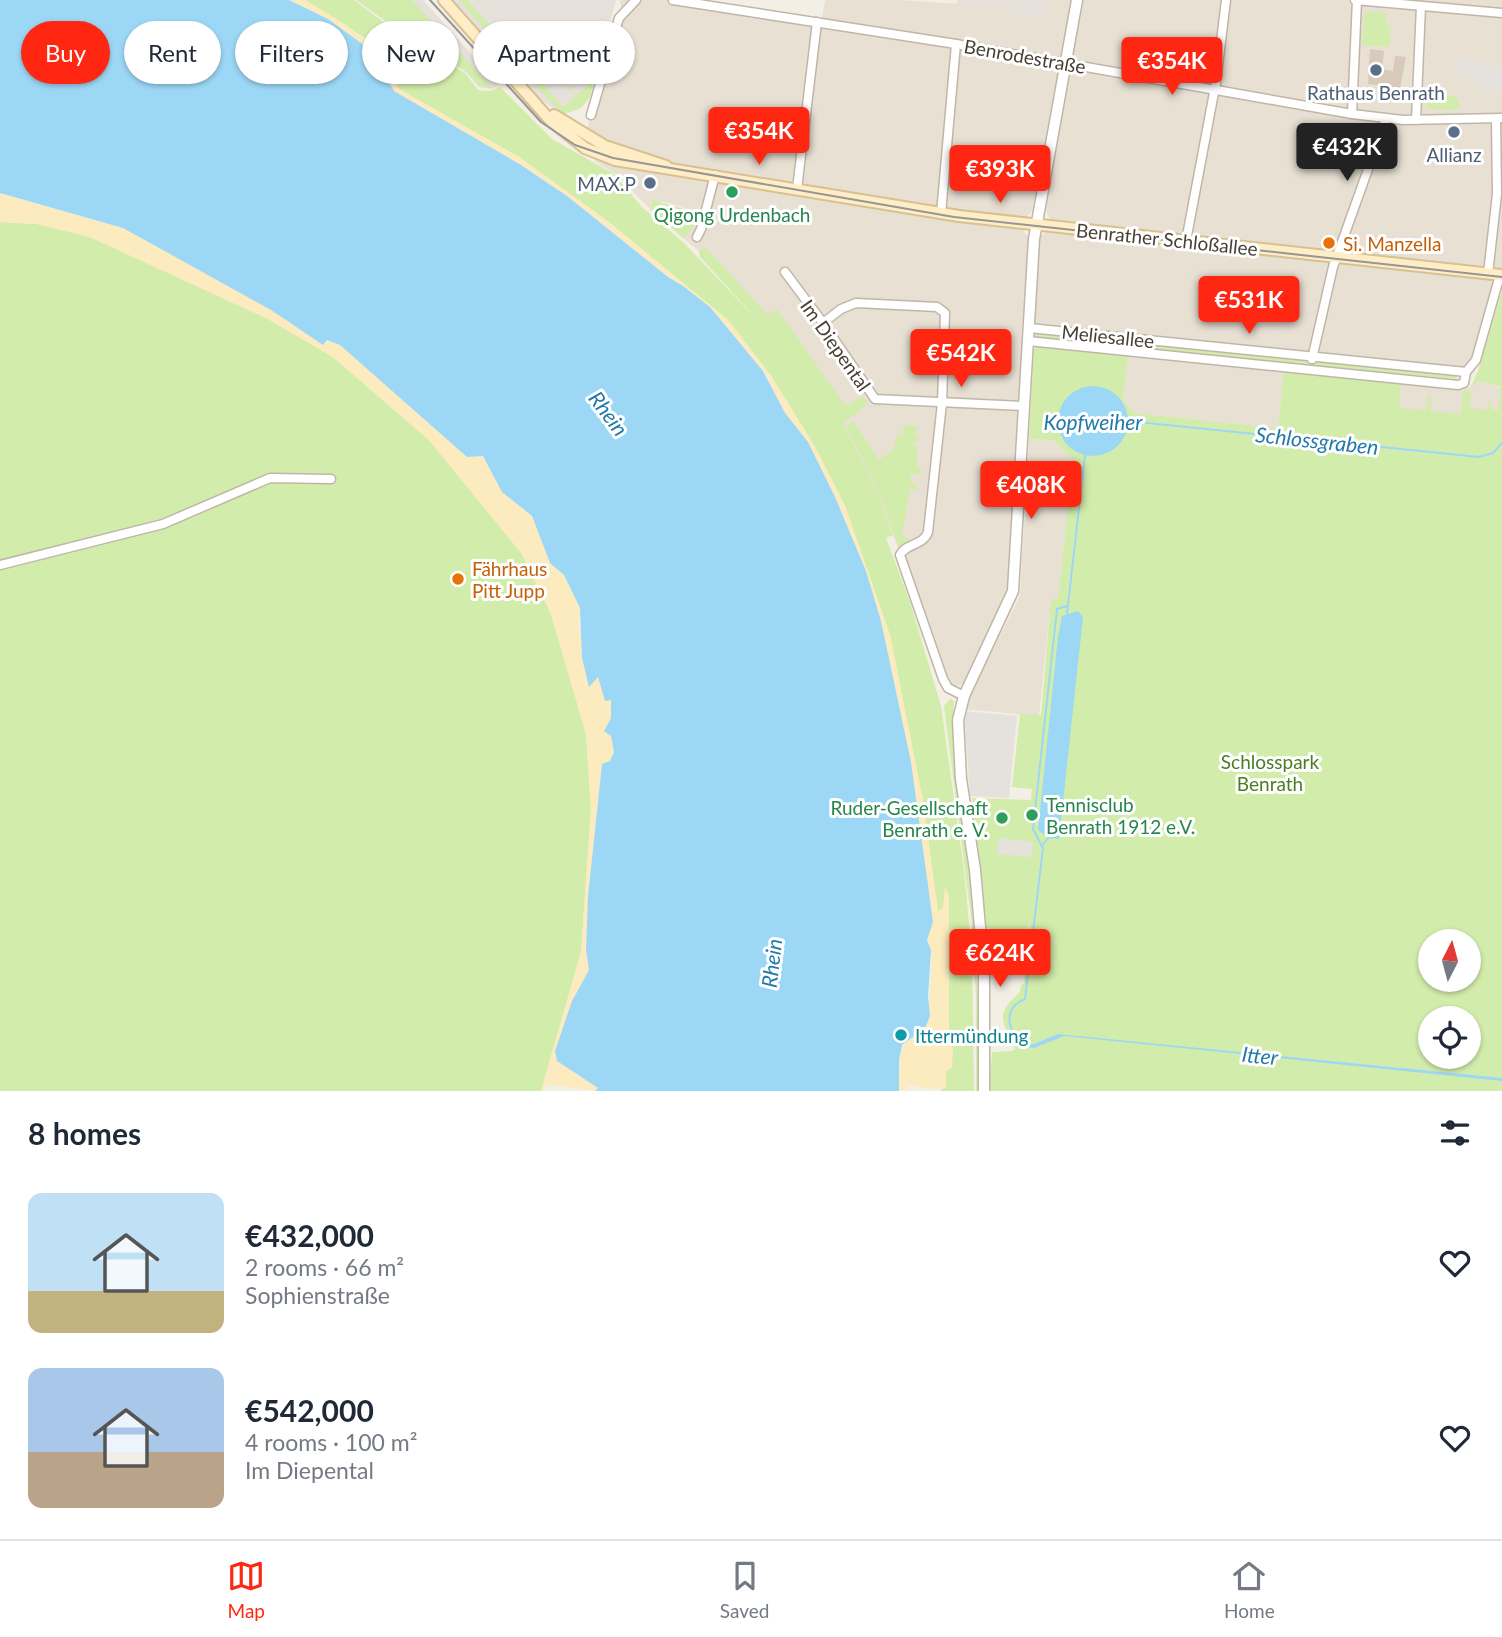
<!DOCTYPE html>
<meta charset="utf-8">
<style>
:root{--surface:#fff;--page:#f2f2f3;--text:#1f2937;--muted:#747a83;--line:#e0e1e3;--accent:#ff2712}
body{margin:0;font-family:Lato,sans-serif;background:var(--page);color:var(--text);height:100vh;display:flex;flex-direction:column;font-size:26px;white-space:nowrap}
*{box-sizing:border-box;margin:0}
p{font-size:23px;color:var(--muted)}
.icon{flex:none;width:38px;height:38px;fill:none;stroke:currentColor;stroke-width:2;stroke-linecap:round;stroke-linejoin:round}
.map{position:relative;height:1091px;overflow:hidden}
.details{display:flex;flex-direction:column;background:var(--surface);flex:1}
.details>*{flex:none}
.top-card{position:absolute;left:21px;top:21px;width:700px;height:63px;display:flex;gap:14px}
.needle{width:46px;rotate:6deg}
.tools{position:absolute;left:1418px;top:929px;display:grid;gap:14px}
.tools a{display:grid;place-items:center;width:63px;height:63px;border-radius:50%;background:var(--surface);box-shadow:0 2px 5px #0004;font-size:35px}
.price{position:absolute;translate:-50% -60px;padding:0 16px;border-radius:7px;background:var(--accent);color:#fff;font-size:23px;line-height:46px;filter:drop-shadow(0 2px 4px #0008)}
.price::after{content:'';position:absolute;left:50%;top:42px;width:21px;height:16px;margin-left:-10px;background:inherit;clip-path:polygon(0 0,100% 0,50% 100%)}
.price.current{background:#222;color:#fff}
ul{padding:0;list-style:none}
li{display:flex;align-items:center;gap:21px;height:175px;padding:0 28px}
li span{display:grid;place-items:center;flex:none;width:196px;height:140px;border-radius:14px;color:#555}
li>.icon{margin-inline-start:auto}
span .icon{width:84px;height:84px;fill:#fffc;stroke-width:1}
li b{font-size:30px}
h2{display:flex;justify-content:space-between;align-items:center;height:84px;padding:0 28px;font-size:30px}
.pill{padding:0 24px;border-radius:32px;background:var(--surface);box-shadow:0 2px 5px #0004;font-size:24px;line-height:63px}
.pill.current{background:var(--accent);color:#fff}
.tab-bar{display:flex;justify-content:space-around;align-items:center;height:98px;border-top:2px solid var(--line);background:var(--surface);font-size:19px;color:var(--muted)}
.tab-bar a{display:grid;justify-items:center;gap:4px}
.tab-bar .current{color:var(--accent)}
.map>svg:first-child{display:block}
</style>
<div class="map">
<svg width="1502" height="1091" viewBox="0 0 1502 1091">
<rect width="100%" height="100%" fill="#f4efe5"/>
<!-- residential -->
<g fill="#e8e0d3">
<path d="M 620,0 L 685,0 L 805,24 L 822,18 L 825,0 L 899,0 L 1011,7 L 1010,17 L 1042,15 L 1044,0 L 1074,0 L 1032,211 L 1026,218 L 957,213 L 669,163 L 630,153 L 586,133 L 622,14 Z"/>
<path d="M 1081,0 L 1502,0 L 1502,272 L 1050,220 L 1045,208 Z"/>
<path d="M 599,160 L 936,218 L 1021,228 L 1030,239 L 1016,433 L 1010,572 L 1005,600 L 964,684 L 956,686 L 948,682 L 873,481 L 845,428 L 705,247 L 699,251 L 684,239 L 702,214 L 669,203 L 652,201 L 650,209 L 617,175 L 594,161 Z"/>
<path d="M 1046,232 L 1493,279 L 1497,284 L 1475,357 L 1464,371 L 1039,327 L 1033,320 L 1040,237 Z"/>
<path d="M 1128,356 L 1284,369 L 1278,428 L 1134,413 L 1123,399 Z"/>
<path d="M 1332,374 L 1469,388 L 1479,381 L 1498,387 L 1501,389 L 1496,430 L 1327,431 Z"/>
<path d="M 1029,439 L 1053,440 L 1073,459 L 1058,600 L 1051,600 L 1039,716 L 963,709 L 1020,596 Z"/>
</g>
<!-- industrial -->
<g fill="#e6e0da">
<path d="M 356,0 L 423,0 L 499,85 L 492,89 L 479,87 L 466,72 L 398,30 Z"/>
<path d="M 451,0 L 616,0 L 590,97 L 581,108 L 562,115 L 539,98 Z"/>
<path d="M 957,0 L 1044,0 L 1042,15 L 1030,20 L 1010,17 L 1011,7 L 957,4 Z"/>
</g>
<!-- green -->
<g fill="#d2ecab" fill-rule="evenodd">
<path d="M 305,0 L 354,0 L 397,32 L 465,73 L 478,90 L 490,91 L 500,87 L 552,139 L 614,174 L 642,207 L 684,243 L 765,328 L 700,257 L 699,251 L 705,247 L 768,315 L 777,309 L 842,401 L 848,405 L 862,396 L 868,403 L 843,424 L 873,481 L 893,535 L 886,538 L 910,602 L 941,706 L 964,870 L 972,956 L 974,1091 L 940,1091 L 946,1086 L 946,1071 L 952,1067 L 949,1043 L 949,896 L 943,908 L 938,912 L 922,796 L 890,635 L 845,506 L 815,447 L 772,377 L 728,320 L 610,223 L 519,157 L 399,89 L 378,53 L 365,38 Z"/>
<path d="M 357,0 L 412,0 L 492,88 L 479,86 L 467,72 L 398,30 Z"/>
<path d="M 459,0 L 468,0 L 537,78 L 541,75 L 543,77 L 539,80 L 563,107 L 576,96 L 561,80 L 558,83 L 557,80 L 566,76 L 562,79 L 577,95 L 589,85 L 574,68 L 571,71 L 570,68 L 575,63 L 579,64 L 575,68 L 587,80 L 596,67 L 590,58 L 603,43 L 600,40 L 606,38 L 590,97 L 581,108 L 564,114 L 546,97 Z"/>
<path d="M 1365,12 L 1387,13 L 1386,25 L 1391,26 L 1389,47 L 1362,45 Z"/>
<path d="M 1429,94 L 1455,96 L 1459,100 L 1459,107 L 1455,110 L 1427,109 L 1426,97 Z"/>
<path d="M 652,200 L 702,214 L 684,239 L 650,209 Z"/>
<path d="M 0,222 L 37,224 L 90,237 L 268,319 L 333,357 L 429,440 L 522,554 L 551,614 L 586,734 L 591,809 L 581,952 L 541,1091 L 0,1091 Z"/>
<path d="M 1502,290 L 1502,1091 L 989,1091 L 992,1052 L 1012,1051 L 1015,1049 C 1004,1021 992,1017 1020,992 L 1021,985 L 1024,984 L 1030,918 L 1027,932 L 984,928 L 972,798 L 1031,800 L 1032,789 L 1012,787 L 1020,714 L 1041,715 L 1051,599 L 1058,599 L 1073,460 L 1053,440 L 1029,439 L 1034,349 L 1037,347 L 1128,356 L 1123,399 L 1134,413 L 1278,428 L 1284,369 L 1401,381 L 1399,408 L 1426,410 L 1428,395 L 1431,396 L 1430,411 L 1461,414 L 1463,391 L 1471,392 L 1470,408 L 1488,410 L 1489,401 L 1491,401 L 1492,410 L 1498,411 L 1500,387 L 1479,381 L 1470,388 L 1478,371 ZM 1430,942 L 1468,942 L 1468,980 L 1430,980 ZM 1430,1018 L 1468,1018 L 1468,1057 L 1430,1057 Z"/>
<path d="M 1032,331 L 1456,374 L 1457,379 L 1032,339 Z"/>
<path d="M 853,421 L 879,460 L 895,448 L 893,445 L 897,441 L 895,436 L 902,435 L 904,425 L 919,427 L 914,434 L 919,435 L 919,441 L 914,441 L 913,445 L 917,446 L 917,468 L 921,469 L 921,475 L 911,474 L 910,482 L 917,483 L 916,490 L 910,489 L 902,536 L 909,538 L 909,544 L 899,547 L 874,481 L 846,427 Z"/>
<path d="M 950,699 L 954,701 C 950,759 963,814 969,872 C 977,945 979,1017 978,1091 L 976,1091 L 976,995 L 971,917 L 944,706 Z"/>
</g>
<!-- sand -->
<g fill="#fcebbe">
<path d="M 289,0 L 305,0 L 345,24 L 372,45 L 399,89 L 519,157 L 610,223 L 728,320 L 772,377 L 815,447 L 845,506 L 890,635 L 922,796 L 938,911 L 943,908 L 945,887 L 949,896 L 949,1043 L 953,1048 L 952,1067 L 946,1071 L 946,1087 C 933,1091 924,1088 909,1085 L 904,1091 L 899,1091 C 900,1044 897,1050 930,1016 C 928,998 936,952 927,940 L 929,932 L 911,762 L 881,621 L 866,571 L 835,497 L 808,442 L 785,413 L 764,371 L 709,307 L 683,286 L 668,277 L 567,196 L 521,165 L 394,91 L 371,52 L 361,43 L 328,19 Z"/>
<path d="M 0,193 L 123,228 L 271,310 L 323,345 L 327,340 L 340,345 L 467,457 L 483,456 L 502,492 L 532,516 L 550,562 L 564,575 L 580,608 L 579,626 L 589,686 L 598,676 L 605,701 L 611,700 L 614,752 L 610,761 L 602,764 L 588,896 L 586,950 L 589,970 L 572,1001 L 557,1061 L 599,1088 L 595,1091 L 546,1084 L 544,1091 L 541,1091 L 581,952 L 591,809 L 586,734 L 551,614 L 522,554 L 429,440 L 333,357 L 268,319 L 90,237 L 37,224 L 0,222 Z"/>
</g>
<!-- parking -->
<g fill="#e5e2de">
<path d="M 468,0 L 473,0 L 541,75 L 538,78 Z"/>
<path d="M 1461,56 L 1490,65 L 1490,68 L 1497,68 L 1498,65 L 1502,64 L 1502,90 L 1481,91 L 1476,80 L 1456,75 Z"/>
<path d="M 964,711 L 1017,716 L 1009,798 L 970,796 Z"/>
<path d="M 999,838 L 1033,842 L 1031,857 L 997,854 Z"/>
</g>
<!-- water -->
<g fill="#9dd7f6">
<path d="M 0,0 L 289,0 L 328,19 L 361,43 L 371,52 L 394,91 L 521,165 L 567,196 L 668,277 L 683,286 L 710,307 L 763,371 L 785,413 L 808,442 L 835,497 L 866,571 L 881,621 L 911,762 L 933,922 L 927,940 L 931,950 L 928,996 L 930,1016 L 925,1028 L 902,1045 L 899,1060 L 899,1091 L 595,1091 L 598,1088 L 557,1061 L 555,1051 L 572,1001 L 589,970 L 586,950 L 588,896 L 602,764 L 610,761 L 614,752 L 611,736 L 604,731 L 611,718 L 611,700 L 605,701 L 598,677 L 589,687 L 582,658 L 580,608 L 564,575 L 550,563 L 532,516 L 502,492 L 483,456 L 467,457 L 340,345 L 327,340 L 323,345 L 271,310 L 123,228 L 0,193 Z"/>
<circle cx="1093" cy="421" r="35"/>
<path d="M 1078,611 L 1083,617 L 1059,839 L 1048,838 L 1038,830 L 1058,637 L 1062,616 Z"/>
<path d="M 1058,1034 L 1502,1078 L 1502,1081 L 1064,1036 L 1034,1048 L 1020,1047 L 1020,1044 L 1034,1044 Z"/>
</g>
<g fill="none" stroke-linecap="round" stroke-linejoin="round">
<!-- stream -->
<g stroke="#9dd7f6" stroke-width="2">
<path d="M 1128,421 L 1479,457 L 1493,453 L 1502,443"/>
<path d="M 1067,614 L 1085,455"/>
<path d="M 1042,846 L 1048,838"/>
<path d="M 1020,1045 L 1020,1039 C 1005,1026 1005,1007 1025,999 L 1043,848 L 1033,829 L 1057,609 L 1067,606"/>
</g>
</g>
<!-- building -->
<path fill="#d7caba" d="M 1370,49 L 1384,51 L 1382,69 L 1393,71 L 1395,56 L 1406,57 L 1400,88 L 1368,84 Z"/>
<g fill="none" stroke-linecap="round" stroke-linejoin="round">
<!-- minor casing -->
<g stroke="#c0b6a7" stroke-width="11">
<g id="minor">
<path d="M 673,0 L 956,44 L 1352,114 L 1403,120 L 1502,118"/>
<path d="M 1355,0 L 1502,13"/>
<path d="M 1352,114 L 1357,0"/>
<path d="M 591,115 L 619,18 L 636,0"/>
<path d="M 1416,120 L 1421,6"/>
<path d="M 797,189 L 817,22"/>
<path d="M 941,214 L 956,44"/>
<path d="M 697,237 L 701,229 L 715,175"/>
<path d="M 1186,241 L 1216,82 L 1226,0"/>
<path d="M 785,272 L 823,323 L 875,399 L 1023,406"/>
<path d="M 1488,274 L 1497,194 L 1496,119"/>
<path d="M 823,323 L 841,309 L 856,303 L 937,307 L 945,313 L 942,403 L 928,532 C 923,546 906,543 900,555 L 943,679 L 948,688 L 964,696"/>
<path d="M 1029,328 L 1466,372"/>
<path d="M 1028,341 L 1458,385 L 1464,383 L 1466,372 L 1476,360 L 1500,275"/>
<path d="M 1312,359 L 1333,267 L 1386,119"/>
<path d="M 0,565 L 163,524 L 270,478 L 331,479"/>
</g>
</g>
<!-- tertiary casing -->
<g stroke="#c0b6a7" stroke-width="13">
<path id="tertiary" d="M 984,1091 L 984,973 L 975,870 L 961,779 L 958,720 L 964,696 L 1013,591 L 1034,239 L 1077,0"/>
</g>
<!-- secondary casing -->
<g stroke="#d7c192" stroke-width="14">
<g id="secondary">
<path d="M 444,0 L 550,120 L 585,148 L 615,160 L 959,216 L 1502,275"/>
<path d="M 554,115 L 605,146 L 666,166"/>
</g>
</g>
<!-- minor -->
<use href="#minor" stroke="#fff" stroke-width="8"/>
<!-- tertiary -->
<use href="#tertiary" stroke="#fff" stroke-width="10"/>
<!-- secondary -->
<use href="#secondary" stroke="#ffedc5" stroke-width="10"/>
<!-- tram -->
<path stroke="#969696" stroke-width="2" d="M 430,0 L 541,122 L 575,145 L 613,158 L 954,217 L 1502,277"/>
</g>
<!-- markers -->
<g fill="#5c6f8a" stroke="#fff" stroke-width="2.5">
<circle cx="1376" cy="70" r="7"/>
<circle cx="1454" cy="132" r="7"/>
<circle cx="650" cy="183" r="7"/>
</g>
<g fill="#2e9e5b" stroke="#fff" stroke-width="2.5">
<circle cx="732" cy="192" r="7"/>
<circle cx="1032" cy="815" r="7"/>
<circle cx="1002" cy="818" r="7"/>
</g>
<g fill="#e8710a" stroke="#fff" stroke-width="2.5">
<circle cx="1329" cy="243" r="7"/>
<circle cx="458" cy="579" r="7"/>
</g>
<circle fill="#0f9aa8" stroke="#fff" stroke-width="2.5" cx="901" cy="1035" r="7"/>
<g text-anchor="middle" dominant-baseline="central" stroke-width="6" stroke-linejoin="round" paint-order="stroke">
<!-- street labels -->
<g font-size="19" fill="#473f34" stroke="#fff">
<text transform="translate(1025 56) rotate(10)">Benrodestraße</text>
<text transform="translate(1167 239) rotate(6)">Benrather Schloßallee</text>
<text transform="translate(1108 336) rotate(6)">Meliesallee</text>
<text transform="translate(836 345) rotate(55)">Im Diepental</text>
</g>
<!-- service labels -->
<g font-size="19" fill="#4e5e75" stroke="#fff">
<text x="1376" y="92">Rathaus Benrath</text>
<text x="1454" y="154">Allianz</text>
<text x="636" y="183" text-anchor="end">MAX.P</text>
</g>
<!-- leisure labels -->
<g font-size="19" fill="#27864d" stroke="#fff">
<text x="732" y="214">Qigong Urdenbach</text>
<text x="1046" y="804" text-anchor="start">Tennisclub<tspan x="1046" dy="22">Benrath 1912 e.V.</tspan></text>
<text x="988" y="807" text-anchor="end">Ruder-Gesellschaft<tspan x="988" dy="22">Benrath e. V.</tspan></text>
</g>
<!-- food labels -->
<g font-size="19" fill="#c56008" stroke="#fff" text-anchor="start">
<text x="1343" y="243">Si. Manzella</text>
<text x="472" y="568">Fährhaus<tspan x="472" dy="22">Pitt Jupp</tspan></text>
</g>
<!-- park labels -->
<g font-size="19" fill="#4b7e23" stroke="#fff">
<text x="1270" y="761">Schlosspark<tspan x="1270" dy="22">Benrath</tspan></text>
</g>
<!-- culture labels -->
<g font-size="19" fill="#0d838f" stroke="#fff" text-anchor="start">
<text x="915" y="1035">Ittermündung</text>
</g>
<!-- water labels -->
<g font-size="21" font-style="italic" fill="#2379aa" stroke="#fff">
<text transform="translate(609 413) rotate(53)">Rhein</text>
<text x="1093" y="421">Kopfweiher</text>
<text transform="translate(1317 440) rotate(6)">Schlossgraben</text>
<text transform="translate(771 963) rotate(-83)">Rhein</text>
<text transform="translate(1260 1055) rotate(6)">Itter</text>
</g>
</g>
</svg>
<div class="tools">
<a><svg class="needle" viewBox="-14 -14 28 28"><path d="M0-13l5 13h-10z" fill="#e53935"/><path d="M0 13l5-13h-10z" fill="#747a83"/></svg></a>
<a><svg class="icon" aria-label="locate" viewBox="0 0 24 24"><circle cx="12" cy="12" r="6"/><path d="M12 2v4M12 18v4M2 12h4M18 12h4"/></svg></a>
</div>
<b class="price" style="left:1172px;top:97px">€354K</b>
<b class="price" style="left:759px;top:167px">€354K</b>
<b class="price current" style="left:1347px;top:183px">€432K</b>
<b class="price" style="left:1000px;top:205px">€393K</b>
<b class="price" style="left:1249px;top:336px">€531K</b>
<b class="price" style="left:961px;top:389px">€542K</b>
<b class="price" style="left:1031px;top:521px">€408K</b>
<b class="price" style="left:1000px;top:989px">€624K</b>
<div class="top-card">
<a class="pill current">Buy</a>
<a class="pill">Rent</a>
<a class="pill">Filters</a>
<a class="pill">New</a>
<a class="pill">Apartment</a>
</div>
</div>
<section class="details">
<h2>8 homes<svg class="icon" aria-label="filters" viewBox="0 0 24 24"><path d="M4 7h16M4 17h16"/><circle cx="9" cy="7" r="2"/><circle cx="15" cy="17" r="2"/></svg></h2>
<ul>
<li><span style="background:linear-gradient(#bfe0f5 70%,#c2b280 0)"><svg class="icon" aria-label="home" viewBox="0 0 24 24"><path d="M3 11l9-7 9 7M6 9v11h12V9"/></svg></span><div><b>€432,000</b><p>2 rooms · 66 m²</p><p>Sophienstraße</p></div><svg class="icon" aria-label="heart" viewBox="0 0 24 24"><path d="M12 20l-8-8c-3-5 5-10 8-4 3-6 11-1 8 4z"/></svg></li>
<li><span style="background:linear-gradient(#a9c7e8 60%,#b9a48a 0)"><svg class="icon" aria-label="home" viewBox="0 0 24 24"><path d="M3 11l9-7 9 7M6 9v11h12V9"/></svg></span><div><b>€542,000</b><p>4 rooms · 100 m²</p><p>Im Diepental</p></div><svg class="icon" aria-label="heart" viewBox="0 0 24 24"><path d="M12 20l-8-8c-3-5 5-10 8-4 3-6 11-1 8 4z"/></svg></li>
</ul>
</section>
<nav class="tab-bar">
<a class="current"><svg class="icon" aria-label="map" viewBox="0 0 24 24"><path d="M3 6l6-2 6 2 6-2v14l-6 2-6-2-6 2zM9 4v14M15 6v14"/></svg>Map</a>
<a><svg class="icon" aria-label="saved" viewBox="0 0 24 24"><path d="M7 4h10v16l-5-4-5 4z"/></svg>Saved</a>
<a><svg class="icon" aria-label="home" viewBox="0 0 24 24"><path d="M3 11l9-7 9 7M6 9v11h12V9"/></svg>Home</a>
</nav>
